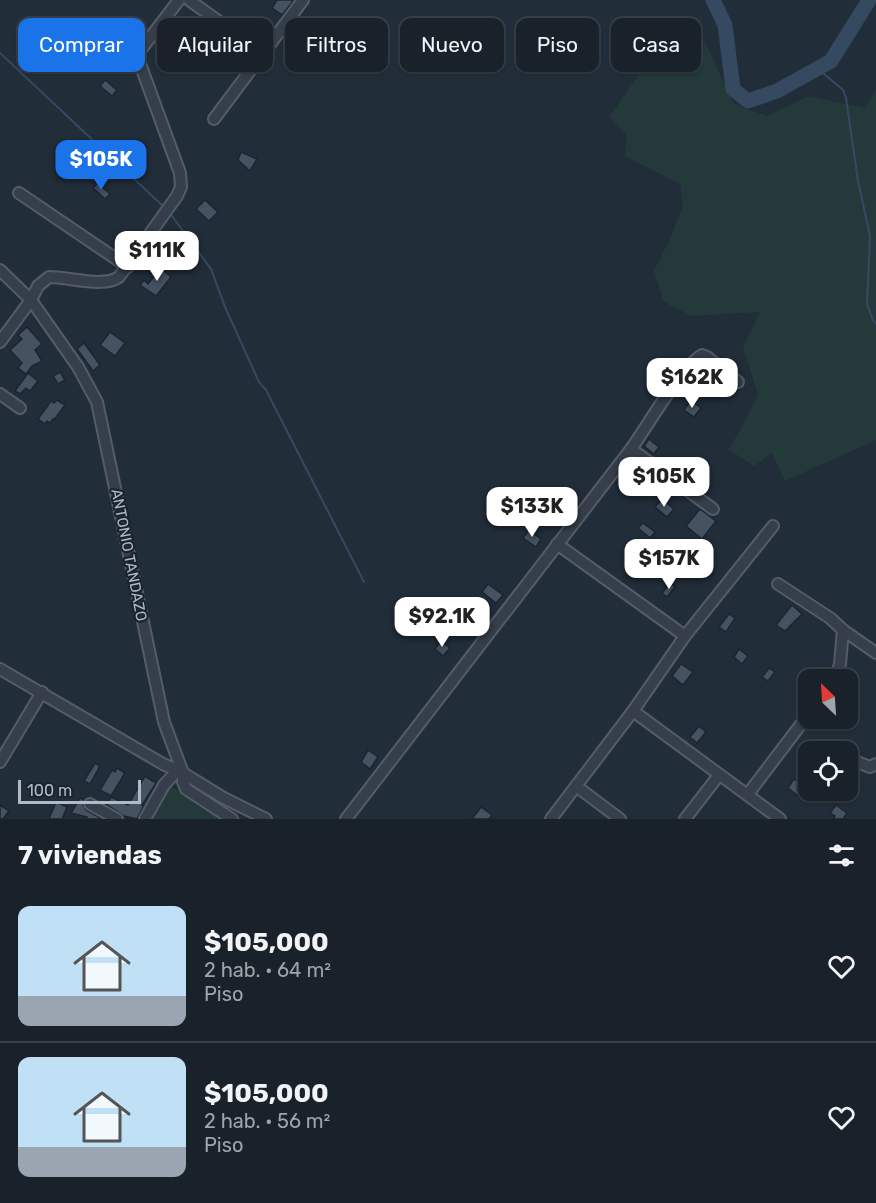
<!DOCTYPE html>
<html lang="es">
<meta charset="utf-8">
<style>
:root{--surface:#19222b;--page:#262f37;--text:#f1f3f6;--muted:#9fa4a9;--line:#373f47;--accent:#1a73e8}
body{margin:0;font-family:Rubik,sans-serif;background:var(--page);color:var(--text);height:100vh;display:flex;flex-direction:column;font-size:22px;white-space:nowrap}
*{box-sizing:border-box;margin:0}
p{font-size:20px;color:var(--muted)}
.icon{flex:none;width:33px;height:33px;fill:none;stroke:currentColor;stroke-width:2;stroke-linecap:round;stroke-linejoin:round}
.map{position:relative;height:819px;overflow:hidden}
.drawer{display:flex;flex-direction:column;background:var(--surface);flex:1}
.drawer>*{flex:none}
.guide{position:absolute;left:18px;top:18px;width:840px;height:54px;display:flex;gap:12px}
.needle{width:39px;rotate:335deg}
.fabs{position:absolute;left:798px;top:669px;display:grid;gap:12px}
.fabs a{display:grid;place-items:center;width:60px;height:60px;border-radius:12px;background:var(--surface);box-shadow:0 2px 4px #0004,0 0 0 2px var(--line);font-size:30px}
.scale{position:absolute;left:18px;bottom:15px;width:123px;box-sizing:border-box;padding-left:6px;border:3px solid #b0b9c6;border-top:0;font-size:16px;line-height:21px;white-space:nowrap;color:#b0b9c6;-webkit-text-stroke:4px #1a232e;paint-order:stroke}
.price{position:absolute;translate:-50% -51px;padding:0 14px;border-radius:12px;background:#fff;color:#222;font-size:20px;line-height:39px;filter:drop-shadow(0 2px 3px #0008)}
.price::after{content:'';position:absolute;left:50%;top:36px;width:18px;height:14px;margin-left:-9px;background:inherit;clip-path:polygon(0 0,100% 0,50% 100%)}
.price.on{background:var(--accent);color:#fff}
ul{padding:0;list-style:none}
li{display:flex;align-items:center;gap:18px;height:150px;padding:0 18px}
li+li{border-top:2px solid var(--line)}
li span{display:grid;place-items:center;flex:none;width:168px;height:120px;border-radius:12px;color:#555}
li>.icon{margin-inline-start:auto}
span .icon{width:72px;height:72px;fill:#fffc;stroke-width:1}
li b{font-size:26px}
h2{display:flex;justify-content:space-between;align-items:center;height:72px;padding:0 18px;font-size:26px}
.tag{padding:0 21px;border-radius:12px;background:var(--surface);box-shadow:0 2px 4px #0004,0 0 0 2px var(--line);font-size:21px;line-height:54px}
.tag.on{background:var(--accent);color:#fff}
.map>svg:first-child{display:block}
</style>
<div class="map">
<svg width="876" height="819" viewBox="0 0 876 819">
<rect width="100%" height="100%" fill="#212d39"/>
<!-- green -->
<g fill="#23393a">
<path d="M 704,40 L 734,104 L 767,116 L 809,96 L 865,108 L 876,89 L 876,440 L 785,481 L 772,453 L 754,466 L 728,449 L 741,429 L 758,395 L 743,347 L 760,312 L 692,316 L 664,302 L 654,271 L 670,239 L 683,205 L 680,184 L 625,156 L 627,135 L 609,117 L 643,69 Z"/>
<path d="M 169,785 L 221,817 L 220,819 L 150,819 Z"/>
</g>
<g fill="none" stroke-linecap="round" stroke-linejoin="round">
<!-- stream -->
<g stroke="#354961" stroke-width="2">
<path d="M 0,53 L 165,208"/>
<path d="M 817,68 L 843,90 L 846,98 L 858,181 L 870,236 L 867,304 L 873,320 L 876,324"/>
<path d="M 169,212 L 211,269 L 225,307 L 259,382 L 266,390 L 364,582"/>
</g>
<!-- river -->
<path stroke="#354961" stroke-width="15" d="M 713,0 L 725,25 L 733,89 L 748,101 L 777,91 L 831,61 L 869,0"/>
</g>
<!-- building -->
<g fill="#445261" stroke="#1c2530" stroke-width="1.5">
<path d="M 277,0 L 294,0 L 282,15 L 272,8 Z"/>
<path d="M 236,48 L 247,57 L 240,66 L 228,58 Z"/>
<path d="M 105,80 L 117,90 L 112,96 L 100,86 Z"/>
<path d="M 241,152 L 257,159 L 250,171 L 238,160 Z"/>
<path d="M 98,183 L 110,194 L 105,199 L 93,188 Z"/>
<path d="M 205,200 L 218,212 L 209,221 L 196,209 Z"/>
<path d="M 156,246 L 171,260 L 163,268 L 149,255 Z"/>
<path d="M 161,268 L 171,277 L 156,296 L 140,285 L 144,280 L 148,284 Z"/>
<path d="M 27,327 L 42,344 L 35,350 L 42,361 L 32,366 L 26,374 L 18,368 L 22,363 L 10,350 L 22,339 L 18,335 Z"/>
<path d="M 110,332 L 125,343 L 115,356 L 100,345 Z"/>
<path d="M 84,343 L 100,365 L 93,371 L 77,349 Z"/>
<path d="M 60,372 L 65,380 L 58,384 L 53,376 Z"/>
<path d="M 28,373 L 38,381 L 30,391 L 26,388 L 20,394 L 15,391 Z"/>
<path d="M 57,400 L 65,405 L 54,420 L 53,419 L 50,423 L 47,421 L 45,424 L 38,419 L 51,401 L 54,403 Z"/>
<path d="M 691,400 L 701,408 L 694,417 L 684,410 Z"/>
<path d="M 649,439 L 659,447 L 654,454 L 644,446 Z"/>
<path d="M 662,499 L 674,509 L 667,517 L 655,507 Z"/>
<path d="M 700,509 L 716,521 L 702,539 L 686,526 Z"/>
<path d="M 643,523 L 655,532 L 650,538 L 638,528 Z"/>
<path d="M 529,530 L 541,539 L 536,547 L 523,538 Z"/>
<path d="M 670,583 L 675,587 L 667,597 L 662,593 Z"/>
<path d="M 488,584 L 503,595 L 496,603 L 482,592 Z"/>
<path d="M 792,605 L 802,614 L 785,631 L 776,625 Z"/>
<path d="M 729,614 L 735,618 L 726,632 L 719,627 Z"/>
<path d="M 441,641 L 450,648 L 443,656 L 435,649 Z"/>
<path d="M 739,649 L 748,656 L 742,664 L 734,657 Z"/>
<path d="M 681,664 L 693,672 L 683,685 L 672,676 Z"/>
<path d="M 769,668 L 775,672 L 768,681 L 762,677 Z"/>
<path d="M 699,726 L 706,732 L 697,743 L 690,737 Z"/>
<path d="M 368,750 L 378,757 L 370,769 L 361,762 Z"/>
<path d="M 95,763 L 100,766 L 90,784 L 84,781 Z"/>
<path d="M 117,768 L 125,773 L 111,796 L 100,790 L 112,770 L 115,772 Z"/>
<path d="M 145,776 L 156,783 L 142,805 L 144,805 L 137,819 L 124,816 L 107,805 L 111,797 L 128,805 Z"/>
<path d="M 794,779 L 805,787 L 798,796 L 788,788 Z"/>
<path d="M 80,798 L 84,800 L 83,805 L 86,810 L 102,819 L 86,819 L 87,817 L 71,813 Z"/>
<path d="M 56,802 L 67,807 L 62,819 L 49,819 Z"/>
<path d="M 0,805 L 9,811 L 3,819 L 0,819 Z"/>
<path d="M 836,805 L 847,813 L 843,819 L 833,819 L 835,816 L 830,813 Z"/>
<path d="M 481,807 L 492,815 L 489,819 L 472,819 Z"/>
</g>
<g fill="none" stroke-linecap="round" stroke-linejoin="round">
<!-- minor casing -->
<g stroke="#535c67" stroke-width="14">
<g id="minor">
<path d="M 189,0 L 263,53"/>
<path d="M 214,119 L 303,0"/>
<path d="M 19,193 L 128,267"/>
<path d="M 0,270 L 31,300 L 78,367 L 97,402 L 164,722 L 183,773 L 222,797 L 266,819"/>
<path d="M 0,342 L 31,300 L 38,286 L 49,277 C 69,277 104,288 119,277 L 177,196 L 181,187 L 180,173 L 139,61 L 139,52 L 179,0"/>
<path d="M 0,394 L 20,408"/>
<path d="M 631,449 C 647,427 681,367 702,355 L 707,357 L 738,382"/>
<path d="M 557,544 L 685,636"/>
<path d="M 778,584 L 830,618 L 843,630 L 840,664 L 835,680"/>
<path d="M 843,630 L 876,653"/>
<path d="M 0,669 L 163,764 L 183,773 L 183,782 L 186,789 L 232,819"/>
<path d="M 633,711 L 780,819"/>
<path d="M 0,762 L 42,692"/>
<path d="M 857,762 L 870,767 L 876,764"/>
<path d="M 576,786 L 620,819"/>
<path d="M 748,794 L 808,715"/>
<path d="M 90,804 L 117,819"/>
<path d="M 145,819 L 164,785 L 177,771"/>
<path d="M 346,819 L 631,449 L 713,509"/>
<path d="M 551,819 L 633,711 L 685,636 L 773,526"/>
<path d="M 685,819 L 719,775"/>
</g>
</g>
<!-- minor -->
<use href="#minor" stroke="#353e4a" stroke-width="10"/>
</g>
<g text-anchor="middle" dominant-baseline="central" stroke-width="4.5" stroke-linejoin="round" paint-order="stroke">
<!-- street labels -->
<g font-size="15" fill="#b0b9c6" stroke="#1a232e">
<text transform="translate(129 555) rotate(79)">ANTONIO TANDAZO</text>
</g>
</g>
</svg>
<div class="fabs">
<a><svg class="needle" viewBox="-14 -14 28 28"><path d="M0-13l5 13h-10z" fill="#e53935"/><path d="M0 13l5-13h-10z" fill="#9fa4a9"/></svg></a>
<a><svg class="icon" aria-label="locate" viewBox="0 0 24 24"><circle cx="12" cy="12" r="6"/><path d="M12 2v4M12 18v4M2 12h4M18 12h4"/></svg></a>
</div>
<div class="scale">100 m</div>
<b class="price on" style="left:101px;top:191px">$105K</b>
<b class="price" style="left:157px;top:282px">$111K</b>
<b class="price" style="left:692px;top:409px">$162K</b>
<b class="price" style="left:664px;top:508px">$105K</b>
<b class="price" style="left:532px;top:538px">$133K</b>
<b class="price" style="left:669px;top:590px">$157K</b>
<b class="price" style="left:442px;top:648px">$92.1K</b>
<div class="guide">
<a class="tag on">Comprar</a>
<a class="tag">Alquilar</a>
<a class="tag">Filtros</a>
<a class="tag">Nuevo</a>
<a class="tag">Piso</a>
<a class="tag">Casa</a>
</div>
</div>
<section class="drawer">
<h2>7 viviendas<svg class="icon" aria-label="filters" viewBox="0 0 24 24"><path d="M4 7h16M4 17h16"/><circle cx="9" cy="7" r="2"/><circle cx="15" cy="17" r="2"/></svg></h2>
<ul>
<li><span style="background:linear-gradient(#bfe0f5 75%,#9aa5b1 0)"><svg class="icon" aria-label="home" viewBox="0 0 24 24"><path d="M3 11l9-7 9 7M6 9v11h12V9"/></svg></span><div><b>$105,000</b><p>2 hab. · 64 m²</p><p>Piso</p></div><svg class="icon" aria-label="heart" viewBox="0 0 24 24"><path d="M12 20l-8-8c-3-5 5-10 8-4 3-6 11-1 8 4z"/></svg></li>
<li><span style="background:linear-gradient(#bfe0f5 75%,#9aa5b1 0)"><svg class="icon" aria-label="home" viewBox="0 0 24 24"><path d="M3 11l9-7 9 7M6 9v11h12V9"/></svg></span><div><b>$105,000</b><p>2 hab. · 56 m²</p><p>Piso</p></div><svg class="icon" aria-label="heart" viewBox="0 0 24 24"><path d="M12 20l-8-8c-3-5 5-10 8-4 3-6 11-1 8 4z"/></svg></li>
</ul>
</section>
